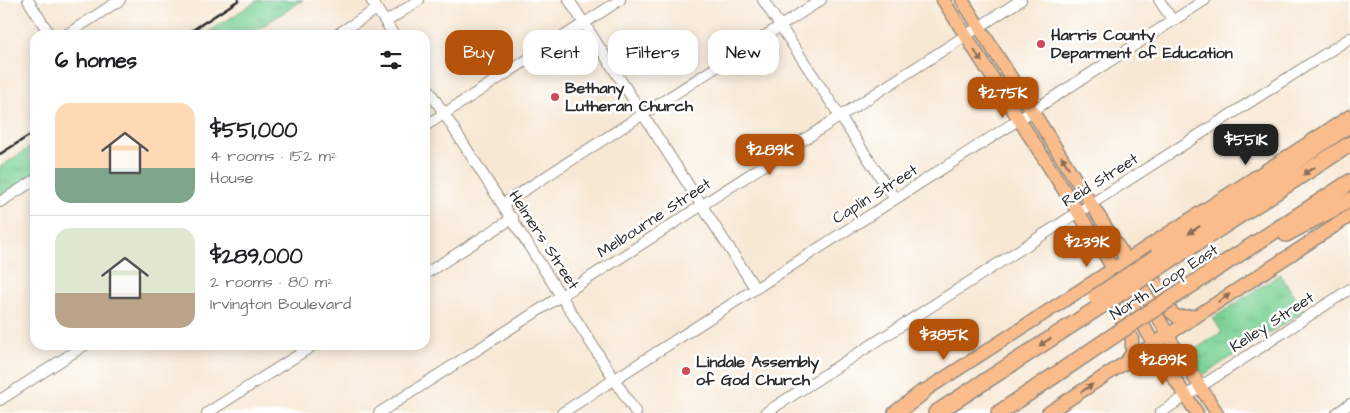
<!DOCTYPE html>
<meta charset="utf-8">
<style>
:root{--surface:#fff;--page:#f6f6f6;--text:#202124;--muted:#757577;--line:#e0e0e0;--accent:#b45309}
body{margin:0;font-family:"Architects Daughter",sans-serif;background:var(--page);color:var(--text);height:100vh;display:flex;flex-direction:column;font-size:19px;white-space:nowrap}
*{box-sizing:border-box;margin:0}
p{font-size:16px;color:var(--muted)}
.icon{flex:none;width:28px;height:28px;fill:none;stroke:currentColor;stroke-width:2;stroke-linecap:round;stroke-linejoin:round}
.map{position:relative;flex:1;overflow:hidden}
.sheet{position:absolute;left:30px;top:30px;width:400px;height:320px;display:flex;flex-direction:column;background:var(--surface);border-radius:15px;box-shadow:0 2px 12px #0003}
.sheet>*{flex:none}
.banner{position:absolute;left:445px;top:30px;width:475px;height:45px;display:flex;gap:10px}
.price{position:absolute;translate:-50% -42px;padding:0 11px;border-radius:10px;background:var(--accent);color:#fff;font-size:16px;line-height:32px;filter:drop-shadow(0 1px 2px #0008)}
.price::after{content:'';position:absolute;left:50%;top:30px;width:15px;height:11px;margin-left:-8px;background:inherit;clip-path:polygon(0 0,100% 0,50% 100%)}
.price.current{background:#222;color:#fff}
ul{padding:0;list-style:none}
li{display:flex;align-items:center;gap:15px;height:125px;padding:0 25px}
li+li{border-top:1px solid var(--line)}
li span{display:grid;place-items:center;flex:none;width:140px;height:100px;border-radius:15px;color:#555}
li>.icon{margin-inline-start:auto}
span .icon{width:60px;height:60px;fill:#fffc;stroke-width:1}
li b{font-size:21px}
h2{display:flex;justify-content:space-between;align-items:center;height:60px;padding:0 25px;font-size:21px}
.pill{padding:0 18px;border-radius:15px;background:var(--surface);box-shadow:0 2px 12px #0003;font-size:18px;line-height:45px}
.pill.current{background:var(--accent);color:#fff}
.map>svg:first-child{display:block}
</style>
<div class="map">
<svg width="1350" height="413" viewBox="0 0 1350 413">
<defs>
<pattern id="grass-tufts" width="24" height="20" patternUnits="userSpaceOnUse" patternTransform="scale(1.25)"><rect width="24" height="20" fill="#7bd296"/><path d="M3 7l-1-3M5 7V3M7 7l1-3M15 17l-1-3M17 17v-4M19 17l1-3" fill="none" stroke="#6ab481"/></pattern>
</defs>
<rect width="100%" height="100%" fill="#fff"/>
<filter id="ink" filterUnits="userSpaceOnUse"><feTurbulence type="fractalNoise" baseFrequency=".02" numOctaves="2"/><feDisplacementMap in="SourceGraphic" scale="10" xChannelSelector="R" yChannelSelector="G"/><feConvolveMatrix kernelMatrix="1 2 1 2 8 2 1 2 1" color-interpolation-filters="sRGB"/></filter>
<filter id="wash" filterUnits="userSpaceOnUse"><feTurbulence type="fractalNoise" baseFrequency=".0096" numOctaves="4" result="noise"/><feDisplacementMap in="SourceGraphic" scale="20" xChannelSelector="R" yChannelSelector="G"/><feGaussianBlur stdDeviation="1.12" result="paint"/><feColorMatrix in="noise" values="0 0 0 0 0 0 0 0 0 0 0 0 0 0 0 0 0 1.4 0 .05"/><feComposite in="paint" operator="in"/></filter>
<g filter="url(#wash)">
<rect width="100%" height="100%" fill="#f7e8d4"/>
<!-- grass -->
<g fill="url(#grass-tufts)" stroke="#537e60">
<path d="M 258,0 L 303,0 L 249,35 L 204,35 Z"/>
<path d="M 35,144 L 35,174 L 0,197 L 0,167 Z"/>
<path d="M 1280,274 L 1304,311 L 1203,375 L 1189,353 L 1222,332 L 1213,318 Z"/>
</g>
</g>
<g filter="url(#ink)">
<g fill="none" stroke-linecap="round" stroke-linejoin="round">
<!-- minor casing -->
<g stroke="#918a80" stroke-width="12">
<g id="minor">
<path d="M 28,0 L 50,35"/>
<path d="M 371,0 L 394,35"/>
<path d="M 569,0 L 755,288"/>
<path d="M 763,0 L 895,199"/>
<path d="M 1159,0 L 1173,21"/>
<path d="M 386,22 L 419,0"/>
<path d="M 66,35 L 120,0"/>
<path d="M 336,35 L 377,9"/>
<path d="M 425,84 L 636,413"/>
<path d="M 425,126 L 620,0"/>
<path d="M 0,202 L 35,180"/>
<path d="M 503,204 L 821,0"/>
<path d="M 425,274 L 513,218"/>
<path d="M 0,400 L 85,345"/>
<path d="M 207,413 L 314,345"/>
<path d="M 379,413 L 1021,0"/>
<path d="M 562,413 L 1205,0"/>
<path d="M 765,413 L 1350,38"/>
<path d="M 1160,413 L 1350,289"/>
<path d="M 1337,413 L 1350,404"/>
</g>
</g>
<!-- major casing -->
<g stroke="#918a80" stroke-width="15">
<g id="major">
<path d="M 943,0 L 1104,253 L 1164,363 L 1197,413"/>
<path d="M 962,0 L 1126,259 L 1174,346 L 1217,413"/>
<path d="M 1147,266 L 1171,312 L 1177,317 L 1195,316"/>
<path d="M 1107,293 L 1132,339 L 1132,353 L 1126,362"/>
<path d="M 915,397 L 1350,116"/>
<path d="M 1048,413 L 1350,216"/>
</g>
</g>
<!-- highway casing -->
<g stroke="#918a80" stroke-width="18">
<g id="highway">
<path d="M 1286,234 L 1350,200"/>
<path d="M 1156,257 L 1350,124"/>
<path d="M 1161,266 L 1350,144"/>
<path d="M 1176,295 L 1350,182"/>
<path d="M 896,413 L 923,392"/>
<path d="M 936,413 L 1101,306"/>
<path d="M 999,413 L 1116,334"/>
</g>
</g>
<!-- minor -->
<use href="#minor" stroke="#fff" stroke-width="10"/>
<!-- major -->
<use href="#major" stroke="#fabc8b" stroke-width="12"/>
<!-- highway -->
<use href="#highway" stroke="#fabc8b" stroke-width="15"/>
<!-- rail -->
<g stroke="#2b2b2b" stroke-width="2.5">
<path d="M 185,35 L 239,0"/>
<path d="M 0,154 L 35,132"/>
</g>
<!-- highway-bridge casing -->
<g stroke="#918a80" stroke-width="18" stroke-linecap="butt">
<g id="highway-bridge">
<path d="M 1096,297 L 1156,257"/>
<path d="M 1101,306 L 1161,266"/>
<path d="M 1116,334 L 1176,295"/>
</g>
</g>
<!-- highway-bridge -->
<use href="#highway-bridge" stroke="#fabc8b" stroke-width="15"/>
</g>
<!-- one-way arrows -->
<defs><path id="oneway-solid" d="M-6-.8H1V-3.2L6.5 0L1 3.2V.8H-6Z" transform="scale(1.25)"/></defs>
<g fill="#886c56">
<use href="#oneway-solid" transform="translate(978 56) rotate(57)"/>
<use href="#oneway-solid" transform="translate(1065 162) rotate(-122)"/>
<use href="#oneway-solid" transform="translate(1309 171) rotate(147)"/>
<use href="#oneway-solid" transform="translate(1194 230) rotate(146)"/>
<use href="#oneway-solid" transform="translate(1224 298) rotate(-33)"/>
<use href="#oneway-solid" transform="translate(1045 342) rotate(147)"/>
<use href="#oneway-solid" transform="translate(1087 388) rotate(-33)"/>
</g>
</g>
<!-- markers -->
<g fill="#d1495b" stroke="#fff" stroke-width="2">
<circle cx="1041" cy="44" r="5"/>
<circle cx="555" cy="97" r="5"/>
<circle cx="686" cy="371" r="5"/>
</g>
<g text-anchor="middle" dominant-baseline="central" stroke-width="5" stroke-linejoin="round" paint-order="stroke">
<!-- poi labels -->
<g font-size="16" font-weight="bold" fill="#2b2b2b" stroke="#fff" text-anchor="start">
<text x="1051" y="35">Harris County<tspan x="1051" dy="18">Deparment of Education</tspan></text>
<text x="565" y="88">Bethany<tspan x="565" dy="18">Lutheran Church</tspan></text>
<text x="696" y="362">Lindale Assembly<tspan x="696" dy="18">of God Church</tspan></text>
</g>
<!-- street labels -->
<g font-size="16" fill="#2b2b2b" stroke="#fff">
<text transform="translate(1100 180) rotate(-32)">Reid Street</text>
<text transform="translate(875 194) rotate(-32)">Caplin Street</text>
<text transform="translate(654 218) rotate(-33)">Melbourne Street</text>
<text transform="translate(544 240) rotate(57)">Helmers Street</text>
<text transform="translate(1164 282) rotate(-33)">North Loop East</text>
<text transform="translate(1272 322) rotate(-33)">Kelley Street</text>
</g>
</g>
</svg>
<b class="price" style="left:1003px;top:119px">$275K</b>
<b class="price current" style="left:1246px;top:166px">$551K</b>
<b class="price" style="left:770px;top:176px">$289K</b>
<b class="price" style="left:1087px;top:268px">$239K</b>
<b class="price" style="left:944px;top:361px">$385K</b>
<b class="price" style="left:1163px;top:386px">$289K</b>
<div class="banner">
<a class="pill current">Buy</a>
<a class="pill">Rent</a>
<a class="pill">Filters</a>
<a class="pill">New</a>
</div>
<section class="sheet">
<h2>6 homes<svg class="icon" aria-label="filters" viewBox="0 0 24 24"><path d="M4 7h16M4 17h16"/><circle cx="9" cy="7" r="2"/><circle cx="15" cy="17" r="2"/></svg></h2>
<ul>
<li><span style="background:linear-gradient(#ffd9b3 65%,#7fa58c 0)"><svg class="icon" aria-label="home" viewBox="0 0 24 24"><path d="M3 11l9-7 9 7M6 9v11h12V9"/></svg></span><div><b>$551,000</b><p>4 rooms · 152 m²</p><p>House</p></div></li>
<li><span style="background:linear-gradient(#dfe7d0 65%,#b9a48a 0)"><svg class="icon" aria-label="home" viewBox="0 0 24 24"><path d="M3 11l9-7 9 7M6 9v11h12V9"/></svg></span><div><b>$289,000</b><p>2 rooms · 80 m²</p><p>Irvington Boulevard</p></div></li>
</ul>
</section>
</div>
